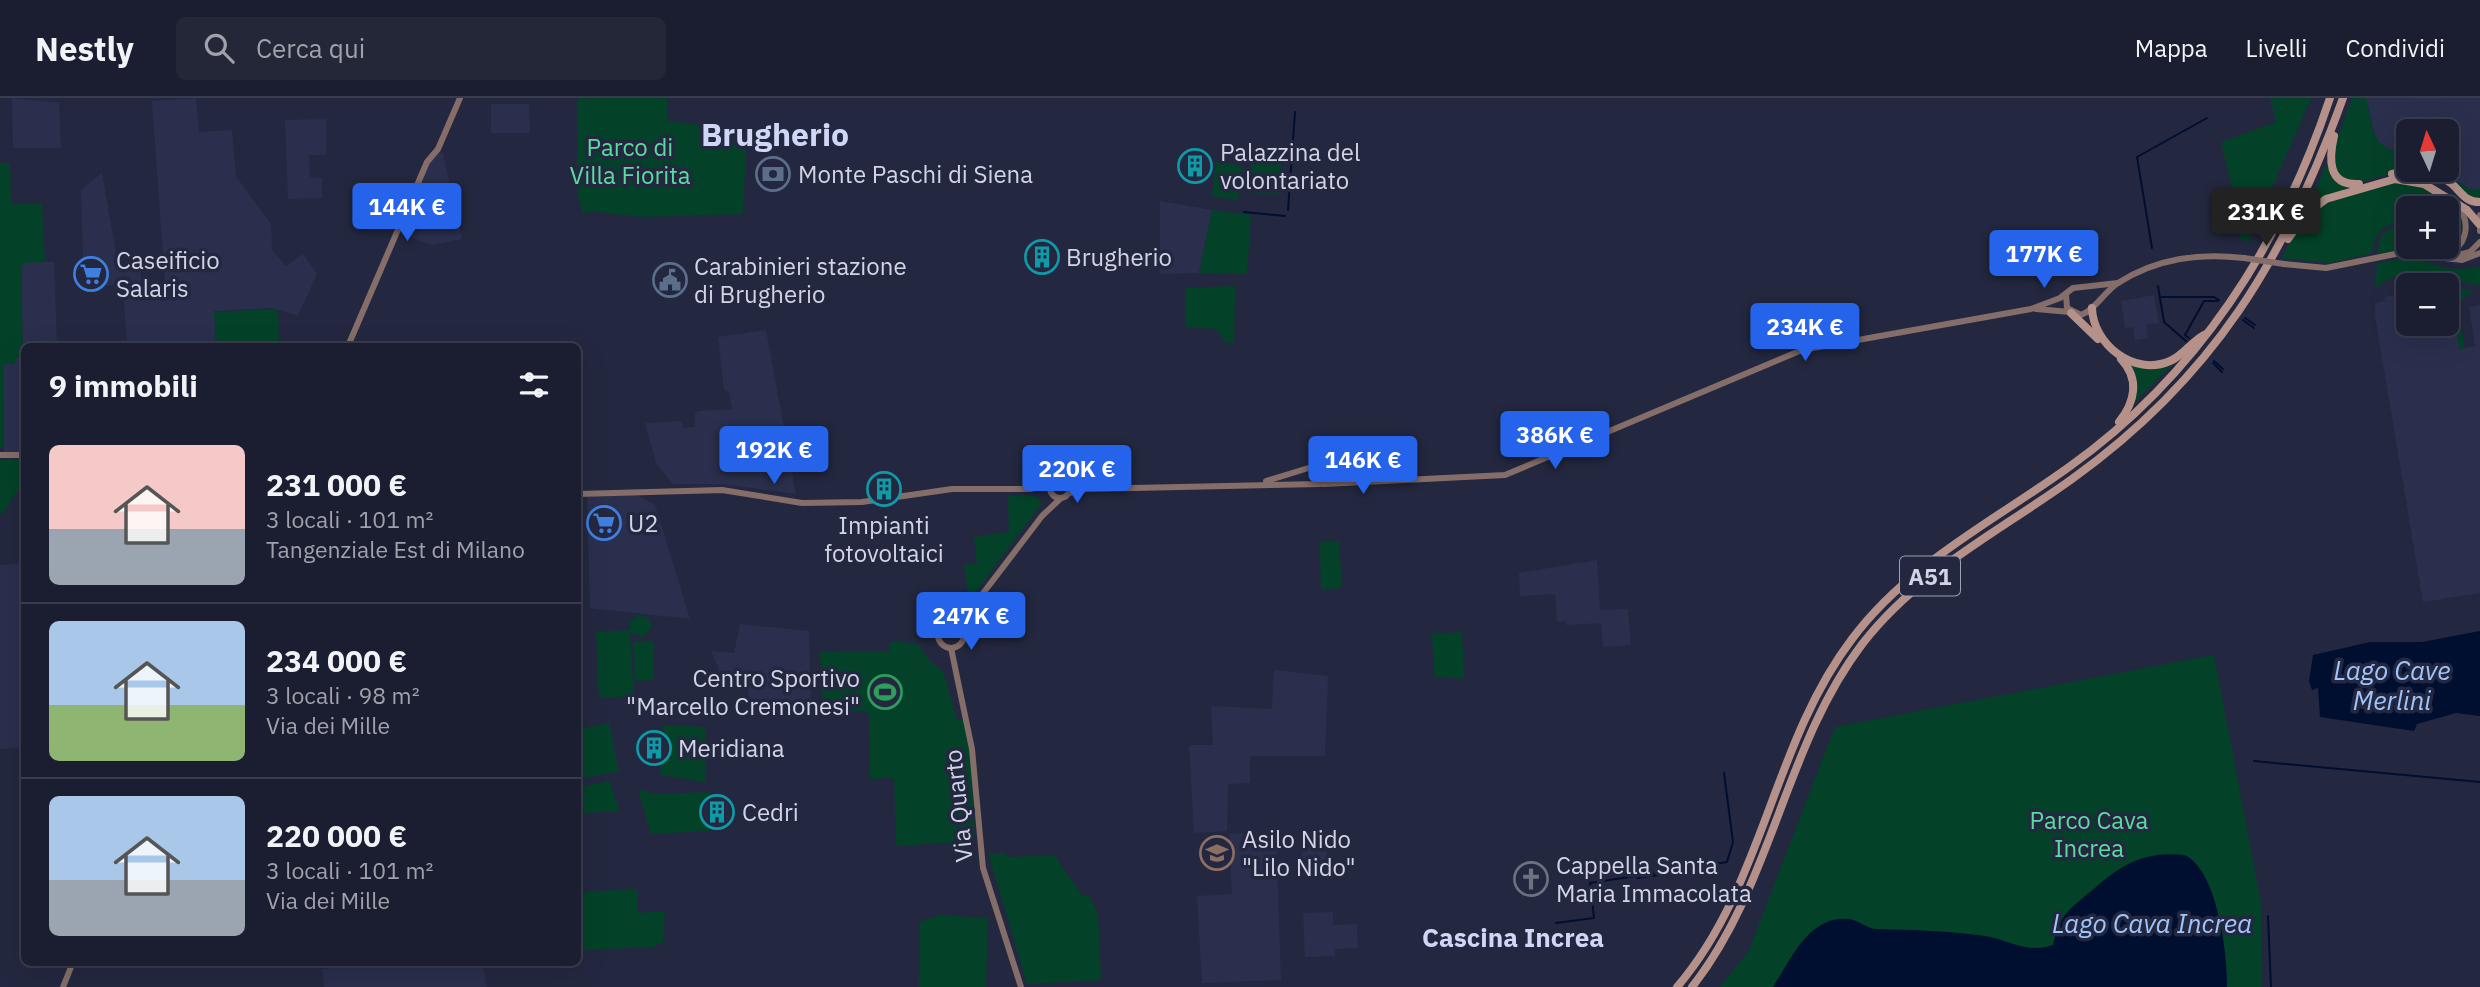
<!DOCTYPE html>
<html lang="it">
<meta charset="utf-8">
<style>
:root{--surface:#1a1e30;--page:#232738;--text:#f1f3f6;--muted:#9fa2ab;--line:#383c4c;--accent:#2563eb}
body{margin:0;font-family:"IBM Plex Sans",sans-serif;background:var(--page);color:var(--text);height:100vh;display:flex;flex-direction:column;font-size:26px;white-space:nowrap}
*{box-sizing:border-box;margin:0}
p{font-size:23px;color:var(--muted)}
.icon{flex:none;width:38px;height:38px;fill:none;stroke:currentColor;stroke-width:2;stroke-linecap:round;stroke-linejoin:round}
.map{position:relative;flex:1;overflow:hidden}
.drawer{position:absolute;left:21px;top:245px;width:560px;height:623px;display:flex;flex-direction:column;background:var(--surface);border-radius:10px;box-shadow:0 7px 28px #0002,0 0 0 2px var(--line)}
.drawer>*{flex:none}
.needle{width:46px;rotate:356deg}
.tools{position:absolute;left:2396px;top:21px;display:grid;gap:14px}
.tools a{display:grid;place-items:center;width:63px;height:63px;border-radius:10px;background:var(--surface);box-shadow:0 7px 28px #0002,0 0 0 2px var(--line);font-size:35px}
.price{position:absolute;translate:-50% -60px;padding:0 16px;border-radius:7px;background:var(--accent);color:#fff;font-size:23px;line-height:46px;filter:drop-shadow(0 2px 4px #0008)}
.price::after{content:'';position:absolute;left:50%;top:42px;width:21px;height:16px;margin-left:-10px;background:inherit;clip-path:polygon(0 0,100% 0,50% 100%)}
.price.current{background:#222;color:#fff}
ul{padding:0;list-style:none}
li{display:flex;align-items:center;gap:21px;height:175px;padding:0 28px}
li+li{border-top:2px solid var(--line)}
li span{display:grid;place-items:center;flex:none;width:196px;height:140px;border-radius:10px;color:#555}
li>.icon{margin-inline-start:auto}
span .icon{width:84px;height:84px;fill:#fffc;stroke-width:1}
li b{font-size:30px}
h2{display:flex;justify-content:space-between;align-items:center;height:84px;padding:0 28px;font-size:30px}
header{display:flex;align-items:center;gap:42px;box-sizing:border-box;height:98px;padding:0 35px;background:var(--surface);border-bottom:2px solid var(--line)}
header strong{font-size:33px}
nav{display:flex;gap:38px;margin-inline-start:auto;font-size:24px}
.search{width:490px;height:63px;background:var(--page);display:flex;align-items:center;gap:18px;box-sizing:border-box;padding:0 24px;border-radius:10px;color:var(--muted);font-size:26px}
.map>svg:first-child{display:block}
</style>
<header>
<strong>Nestly</strong>
<div class="search"><svg class="icon" aria-label="search" viewBox="0 0 24 24"><circle cx="10" cy="10" r="6"/><path d="M15 15l6 6"/></svg>Cerca qui</div>
<nav><a>Mappa</a><a>Livelli</a><a>Condividi</a></nav>
</header>
<div class="map">
<svg width="2480" height="889" viewBox="0 0 2480 889">
<rect width="100%" height="100%" fill="#232840"/>
<!-- built -->
<g fill="#2a2f4d">
<path d="M 12,0 L 59,5 L 61,50 L 13,50 Z"/>
<path d="M 196,0 L 199,34 L 232,32 L 236,78 L 271,126 L 272,152 L 286,168 L 303,156 L 317,176 L 298,218 L 272,210 L 214,213 L 216,248 L 127,248 L 123,187 L 78,188 L 78,165 L 83,165 L 81,92 L 102,75 L 118,166 L 140,170 L 143,198 L 166,197 L 152,3 Z"/>
<path d="M 2366,0 L 2480,0 L 2480,92 L 2469,91 L 2440,72 L 2446,72 L 2446,33 L 2408,33 L 2408,58 L 2381,48 L 2376,41 Z"/>
<path d="M 491,6 L 529,6 L 530,35 L 491,35 Z"/>
<path d="M 326,21 L 326,57 L 309,57 L 310,79 L 322,80 L 322,100 L 288,101 L 285,22 Z"/>
<path d="M 438,54 L 443,56 L 462,141 L 432,147 L 398,134 L 429,62 Z"/>
<path d="M 1160,103 L 1212,112 L 1199,175 L 1160,176 Z"/>
<path d="M 21,164 L 54,164 L 57,248 L 24,248 L 24,355 L 4,355 L 3,266 L 14,266 L 15,260 L 23,260 Z"/>
<path d="M 2408,195 L 2408,226 L 2446,226 L 2447,199 L 2451,202 L 2460,251 L 2475,248 L 2469,209 L 2480,207 L 2480,495 L 2423,504 L 2375,218 L 2375,205 L 2385,203 L 2384,199 Z"/>
<path d="M 2154,197 L 2159,225 L 2146,227 L 2148,240 L 2135,242 L 2133,229 L 2125,230 L 2121,203 Z"/>
<path d="M 766,232 L 796,396 L 722,386 L 673,386 L 657,367 L 645,325 L 682,323 L 683,330 L 695,329 L 695,316 L 698,313 L 732,311 L 729,295 L 724,291 L 718,239 Z"/>
<path d="M 587,396 L 634,396 L 655,407 L 690,521 L 590,510 Z"/>
<path d="M 1597,462 L 1600,512 L 1628,511 L 1631,547 L 1603,549 L 1601,525 L 1566,527 L 1565,523 L 1557,524 L 1555,496 L 1520,498 L 1519,475 Z"/>
<path d="M 24,465 L 24,649 L 0,651 L 0,467 Z"/>
<path d="M 740,526 L 809,533 L 811,609 L 749,609 L 748,581 L 723,581 L 711,553 L 734,555 Z"/>
<path d="M 1274,572 L 1328,578 L 1325,658 L 1250,658 L 1250,685 L 1228,686 L 1227,733 L 1194,735 L 1189,647 L 1213,647 L 1211,608 L 1272,611 Z"/>
<path d="M 1326,731 L 1328,770 L 1302,771 L 1301,733 Z"/>
<path d="M 1276,734 L 1281,882 L 1202,885 L 1197,798 L 1232,796 L 1229,736 Z"/>
<path d="M 1333,814 L 1333,827 L 1357,826 L 1358,850 L 1335,851 L 1335,858 L 1305,859 L 1303,815 Z"/>
<path d="M 400,864 L 482,865 L 487,889 L 324,889 L 322,871 Z"/>
</g>
<!-- green -->
<g fill="#034228">
<path d="M 577,0 L 667,0 L 667,23 L 701,27 L 700,36 L 709,37 L 711,28 L 747,31 L 743,116 L 640,119 L 591,113 L 583,116 L 577,96 Z"/>
<path d="M 2270,0 L 2311,0 L 2248,145 L 2239,140 L 2242,129 L 2221,44 L 2276,24 Z"/>
<path d="M 2352,0 L 2366,0 C 2375,36 2369,47 2408,58 L 2408,72 L 2440,72 L 2469,91 L 2480,92 L 2480,102 L 2471,101 L 2447,81 L 2397,73 L 2366,83 L 2345,82 L 2337,74 L 2332,56 Z"/>
<path d="M 1216,64 L 1242,68 L 1238,102 L 1212,98 Z"/>
<path d="M 0,65 L 10,65 L 11,106 L 42,106 L 45,164 L 21,165 L 23,260 L 15,260 L 15,266 L 3,266 L 4,350 L 0,350 Z"/>
<path d="M 1252,65 L 1281,66 L 1279,96 L 1251,95 Z"/>
<path d="M 2326,66 L 2334,81 L 2349,89 L 2309,108 Z"/>
<path d="M 2395,84 C 2419,88 2453,97 2464,122 L 2461,140 L 2447,144 L 2446,110 L 2408,110 L 2408,128 C 2385,121 2375,133 2372,155 L 2329,165 L 2281,160 C 2318,97 2327,103 2395,84 Z"/>
<path d="M 1212,112 L 1251,117 L 1247,176 L 1199,175 Z"/>
<path d="M 2391,130 L 2408,133 L 2408,149 L 2456,148 L 2441,154 L 2407,151 L 2377,156 L 2380,139 Z"/>
<path d="M 2412,160 L 2449,171 L 2480,170 L 2480,187 C 2447,183 2399,161 2375,192 L 2377,165 Z"/>
<path d="M 2446,187 L 2474,193 C 2450,202 2462,230 2465,250 L 2460,251 Z"/>
<path d="M 1235,188 L 1234,246 L 1224,243 L 1217,231 L 1185,229 L 1185,190 Z"/>
<path d="M 278,211 L 279,248 L 216,248 L 214,214 Z"/>
<path d="M 2131,267 L 2149,271 L 2172,267 L 2134,305 L 2135,277 Z"/>
<path d="M 0,362 L 24,362 L 24,393 L 17,393 L 3,415 L 0,415 Z"/>
<path d="M 1008,397 L 1037,398 L 1042,405 L 969,503 L 964,467 L 977,465 L 974,439 L 1009,434 Z"/>
<path d="M 1339,443 L 1342,490 L 1321,491 L 1320,444 Z"/>
<path d="M 638,517 L 648,520 L 652,529 L 643,539 L 630,534 L 634,598 L 599,600 L 596,534 L 630,532 L 630,524 Z"/>
<path d="M 1462,534 L 1464,581 L 1434,578 L 1432,536 Z"/>
<path d="M 653,543 L 654,582 L 635,583 L 634,544 Z"/>
<path d="M 890,543 L 918,546 L 927,560 L 944,575 L 957,623 L 963,622 L 970,652 L 975,738 L 972,743 L 896,748 L 894,680 L 870,681 L 869,617 L 864,613 L 822,614 L 820,554 L 890,553 Z"/>
<path d="M 2214,557 L 2261,805 L 2262,889 L 1720,889 L 1749,852 L 1835,629 Z"/>
<path d="M 609,625 L 619,673 L 579,681 L 578,631 Z"/>
<path d="M 663,627 L 705,629 L 705,684 L 660,677 Z"/>
<path d="M 610,683 L 619,713 L 584,715 L 580,689 Z"/>
<path d="M 638,691 L 653,696 L 710,694 L 709,733 L 651,736 Z"/>
<path d="M 988,755 L 1004,755 L 1008,759 L 1054,757 L 1083,799 L 1088,796 L 1098,815 L 1101,882 L 1027,886 Z"/>
<path d="M 637,791 L 637,815 L 665,813 L 663,845 L 657,845 L 656,849 L 578,852 L 578,794 Z"/>
<path d="M 938,817 L 988,820 L 986,889 L 919,889 L 920,824 Z"/>
</g>
<!-- water -->
<g fill="#000e2f">
<path d="M 2480,533 L 2480,618 L 2456,615 L 2417,626 L 2414,633 L 2320,619 L 2318,590 L 2312,592 L 2309,583 L 2313,557 L 2370,544 L 2422,544 Z"/>
<path d="M 2184,757 C 2217,770 2228,857 2227,889 L 1773,889 C 1790,863 1809,816 1849,821 C 1861,823 1866,831 1878,831 C 1913,832 1950,833 1985,838 C 2009,842 2027,856 2053,847 C 2061,812 2071,811 2096,789 C 2123,765 2147,753 2184,757 Z"/>
</g>
<g fill="none" stroke-linecap="round" stroke-linejoin="round">
<!-- stream -->
<g stroke="#000e2f" stroke-width="2">
<path d="M 1288,112 L 1295,14"/>
<path d="M 1244,114 L 1285,118"/>
<path d="M 2152,150 L 2137,59 L 2207,20"/>
<path d="M 2158,188 L 2164,224 L 2186,243"/>
<path d="M 2162,199 L 2214,199 L 2219,202"/>
<path d="M 2245,220 L 2255,227"/>
<path d="M 2243,222 L 2254,230"/>
<path d="M 2189,240 L 2185,237 L 2204,203 L 2218,203"/>
<path d="M 2214,263 L 2223,271"/>
<path d="M 2213,265 L 2222,274"/>
<path d="M 2254,663 L 2480,684"/>
<path d="M 1637,780 L 1710,770"/>
<path d="M 2268,818 L 2271,889"/>
<path d="M 1556,825 L 1594,820 L 1590,785 L 1727,764 L 1733,744 L 1724,675"/>
</g>
<!-- secondary -->
<g stroke="#856e69" stroke-width="6">
<path d="M 2480,117 L 2480,133"/>
<path d="M 2441,158 C 2467,151 2472,127 2458,107"/>
<path d="M 2455,158 L 2470,154 L 2480,144"/>
<path d="M 2284,166 L 2326,170 L 2400,155 L 2462,162 L 2480,155"/>
<path d="M 2066,196 L 2067,210 L 2081,217 C 2095,212 2104,194 2118,185 C 2157,160 2199,155 2244,160"/>
<path d="M 2036,211 L 2070,214"/>
<path d="M 348,248 L 427,64 L 438,51 L 460,0"/>
<path d="M 0,357 L 24,357"/>
<circle cx="1322" cy="375" r="10"/>
<path d="M 1330,368 L 1381,380"/>
<circle cx="1060" cy="390" r="10"/>
<path d="M 1266,383 L 1315,368"/>
<path d="M 1324,386 L 1505,377 L 1802,252 L 2031,211 L 2060,200 L 2073,190 L 2118,185"/>
<path d="M 1069,395 L 1086,391 L 1320,386"/>
<path d="M 578,396 L 722,392 L 802,405 L 862,404 L 952,391 L 1030,391 L 1051,387"/>
<circle cx="951" cy="537" r="13"/>
<path d="M 956,525 L 968,515 L 1042,418 L 1061,400"/>
<path d="M 951,550 L 972,651 L 983,770 L 1021,889"/>
<path d="M 63,889 L 73,864"/>
</g>
<!-- highway -->
<g stroke="#b5918a" stroke-width="8">
<path d="M 2334,38 C 2329,60 2327,88 2359,86"/>
<path d="M 2392,76 C 2411,72 2436,72 2452,86 C 2462,95 2465,104 2480,104"/>
<path d="M 2288,141 L 2306,116 L 2326,101 L 2395,81 L 2424,86 L 2467,112 L 2479,126"/>
<path d="M 2092,210 C 2093,246 2134,279 2170,263 C 2184,257 2191,244 2204,237"/>
<path d="M 2071,215 L 2098,241"/>
<path d="M 2119,324 C 2135,304 2140,281 2121,261"/>
<path d="M 1677,889 C 1764,788 1772,646 1852,541 C 1909,465 1994,423 2069,369 C 2197,278 2281,147 2330,0"/>
<path d="M 1692,889 C 1773,786 1784,648 1863,545 C 1919,473 2000,433 2072,381 C 2213,280 2285,161 2343,0"/>
</g>
<!-- secondary-bridge -->
<path stroke="#856e69" stroke-width="6" d="M 2244,160 L 2284,166"/>
</g>
<!-- icons -->
<defs>
<g id="building-ring" transform="scale(1.75)"><circle r="9.5" fill="#232840" stroke="#0f9aa8" stroke-width="1.5"/><path d="M-4-6H4V6H1V3H-1V6H-4ZM-2.5-4.3h1.7v1.8h-1.7ZM.8-4.3h1.7v1.8H.8ZM-2.5-1h1.7V.8h-1.7ZM.8-1h1.7V.8H.8Z" fill="#0f9aa8"/></g>
<g id="bank-ring" transform="scale(1.75)"><circle r="9.5" fill="#232840" stroke="#5c6f8a" stroke-width="1.5"/><path d="M-6-4H6V4H-6ZM0-2.3a2.3 2.3 0 1 0 0 4.6a2.3 2.3 0 1 0 0-4.6Z" fill="#5c6f8a"/></g>
<g id="supermarket-ring" transform="scale(1.75)"><circle r="9.5" fill="#232840" stroke="#3f7fe0" stroke-width="1.5"/><path d="M-6-5.5h2.5l.6 2H6L4.5 2H-2.5L-4.4-4H-6ZM-1.5 3.2a1.3 1.3 0 1 0 .1 0ZM3 3.2a1.3 1.3 0 1 0 .1 0Z" fill="#3f7fe0"/></g>
<g id="civic-ring" transform="scale(1.75)"><circle r="9.5" fill="#232840" stroke="#5c6f8a" stroke-width="1.5"/><path d="M-.6-6.5H3V-4.5H.6V-3L4-1V1h2V6H-6V1h2V-1L-.6-3ZM-1.2 2.5V6h2.4V2.5Z" fill="#5c6f8a"/></g>
<g id="stadium-ring" transform="scale(1.75)"><circle r="9.5" fill="#232840" stroke="#2e9e5b" stroke-width="1.5"/><path d="M0-5a6.5 5 0 1 0 0 10a6.5 5 0 1 0 0-10ZM-3.5-1.8h7v3.6h-7Z" fill="#2e9e5b"/></g>
<g id="school-ring" transform="scale(1.75)"><circle r="9.5" fill="#232840" stroke="#8d6e63" stroke-width="1.5"/><path d="M0-5L7-2L0 1L-7-2ZM-4 1L0 2.5L4 1V4Q0 6-4 4Z" fill="#8d6e63"/></g>
<g id="church-ring" transform="scale(1.75)"><circle r="9.5" fill="#232840" stroke="#6b7280" stroke-width="1.5"/><path d="M-1.2-6h2.4v3.5h3.3v2.4h-3.3V6h-2.4V-.1h-3.3v-2.4h3.3Z" fill="#6b7280"/></g>
</defs>
<g fill-rule="evenodd">
<use href="#building-ring" x="1195" y="68"/>
<use href="#bank-ring" x="773" y="76"/>
<use href="#building-ring" x="1042" y="159"/>
<use href="#supermarket-ring" x="91" y="176"/>
<use href="#civic-ring" x="670" y="182"/>
<use href="#building-ring" x="884" y="391"/>
<use href="#supermarket-ring" x="604" y="425"/>
<use href="#stadium-ring" x="885" y="594"/>
<use href="#building-ring" x="654" y="650"/>
<use href="#building-ring" x="717" y="714"/>
<use href="#school-ring" x="1217" y="755"/>
<use href="#church-ring" x="1531" y="781"/>
</g>
<g text-anchor="middle" dominant-baseline="central" stroke-width="7" stroke-linejoin="round" paint-order="stroke">
<!-- shield labels -->
<rect fill="#232840" stroke="#9ca0b3" stroke-width="2" x="1900" y="458.5" width="60" height="39" rx="5"/>
<g font-size="23" font-weight="bold" fill="#d0d4e4">
<text x="1930" y="478">A51</text>
</g>
<!-- park labels -->
<g font-size="24" fill="#59dc9d" stroke="#232840">
<text x="630" y="49">Parco di<tspan x="630" dy="28">Villa Fiorita</tspan></text>
<text x="2089" y="722">Parco Cava<tspan x="2089" dy="28">Increa</tspan></text>
</g>
<!-- poi labels -->
<g font-size="24" fill="#d0d4e4" stroke="#232840" text-anchor="start">
<text x="1220" y="54">Palazzina del<tspan x="1220" dy="28">volontariato</tspan></text>
<text x="798" y="76">Monte Paschi di Siena</text>
<text x="1066" y="159">Brugherio</text>
<text x="116" y="162">Caseificio<tspan x="116" dy="28">Salaris</tspan></text>
<text x="694" y="168">Carabinieri stazione<tspan x="694" dy="28">di Brugherio</tspan></text>
<text x="628" y="425">U2</text>
<text x="884" y="427" text-anchor="middle">Impianti<tspan x="884" dy="28">fotovoltaici</tspan></text>
<text x="860" y="580" text-anchor="end">Centro Sportivo<tspan x="860" dy="28">"Marcello Cremonesi"</tspan></text>
<text x="678" y="650">Meridiana</text>
<text x="742" y="714">Cedri</text>
<text x="1242" y="741">Asilo Nido<tspan x="1242" dy="28">"Lilo Nido"</tspan></text>
<text x="1556" y="767">Cappella Santa<tspan x="1556" dy="28">Maria Immacolata</tspan></text>
</g>
<!-- street labels -->
<g font-size="24" fill="#d0d4e4" stroke="#232840">
<text transform="translate(958 708) rotate(-96)">Via Quarto</text>
</g>
<!-- water labels -->
<g font-size="26" font-style="italic" fill="#a0c5fc" stroke="#232840">
<text x="2392" y="572">Lago Cave<tspan x="2392" dy="30">Merlini</tspan></text>
<text x="2152" y="825">Lago Cava Increa</text>
</g>
<!-- neighbourhood labels -->
<g font-size="26" font-weight="bold" fill="#cfd6f6" stroke="#232840">
<text x="1513" y="839">Cascina Increa</text>
</g>
<!-- district labels -->
<g font-size="32" font-weight="bold" fill="#cfd6f6" stroke="#232840">
<text x="775" y="36">Brugherio</text>
</g>
</g>
</svg>
<div class="tools">
<a><svg class="needle" viewBox="-14 -14 28 28"><path d="M0-13l5 13h-10z" fill="#e53935"/><path d="M0 13l5-13h-10z" fill="#9fa2ab"/></svg></a>
<a>+</a>
<a>−</a>
</div>
<b class="price" style="left:407px;top:145px">144K €</b>
<b class="price current" style="left:2266px;top:150px">231K €</b>
<b class="price" style="left:2044px;top:192px">177K €</b>
<b class="price" style="left:1805px;top:265px">234K €</b>
<b class="price" style="left:1555px;top:373px">386K €</b>
<b class="price" style="left:774px;top:388px">192K €</b>
<b class="price" style="left:1363px;top:398px">146K €</b>
<b class="price" style="left:1077px;top:407px">220K €</b>
<b class="price" style="left:971px;top:554px">247K €</b>
<section class="drawer">
<h2>9 immobili<svg class="icon" aria-label="filters" viewBox="0 0 24 24"><path d="M4 7h16M4 17h16"/><circle cx="9" cy="7" r="2"/><circle cx="15" cy="17" r="2"/></svg></h2>
<ul>
<li><span style="background:linear-gradient(#f6c9c9 60%,#9aa5b1 0)"><svg class="icon" aria-label="home" viewBox="0 0 24 24"><path d="M3 11l9-7 9 7M6 9v11h12V9"/></svg></span><div><b>231 000 €</b><p>3 locali · 101 m²</p><p>Tangenziale Est di Milano</p></div></li>
<li><span style="background:linear-gradient(#a9c7e8 60%,#8fb573 0)"><svg class="icon" aria-label="home" viewBox="0 0 24 24"><path d="M3 11l9-7 9 7M6 9v11h12V9"/></svg></span><div><b>234 000 €</b><p>3 locali · 98 m²</p><p>Via dei Mille</p></div></li>
<li><span style="background:linear-gradient(#a9c7e8 60%,#9aa5b1 0)"><svg class="icon" aria-label="home" viewBox="0 0 24 24"><path d="M3 11l9-7 9 7M6 9v11h12V9"/></svg></span><div><b>220 000 €</b><p>3 locali · 101 m²</p><p>Via dei Mille</p></div></li>
</ul>
</section>
</div>
